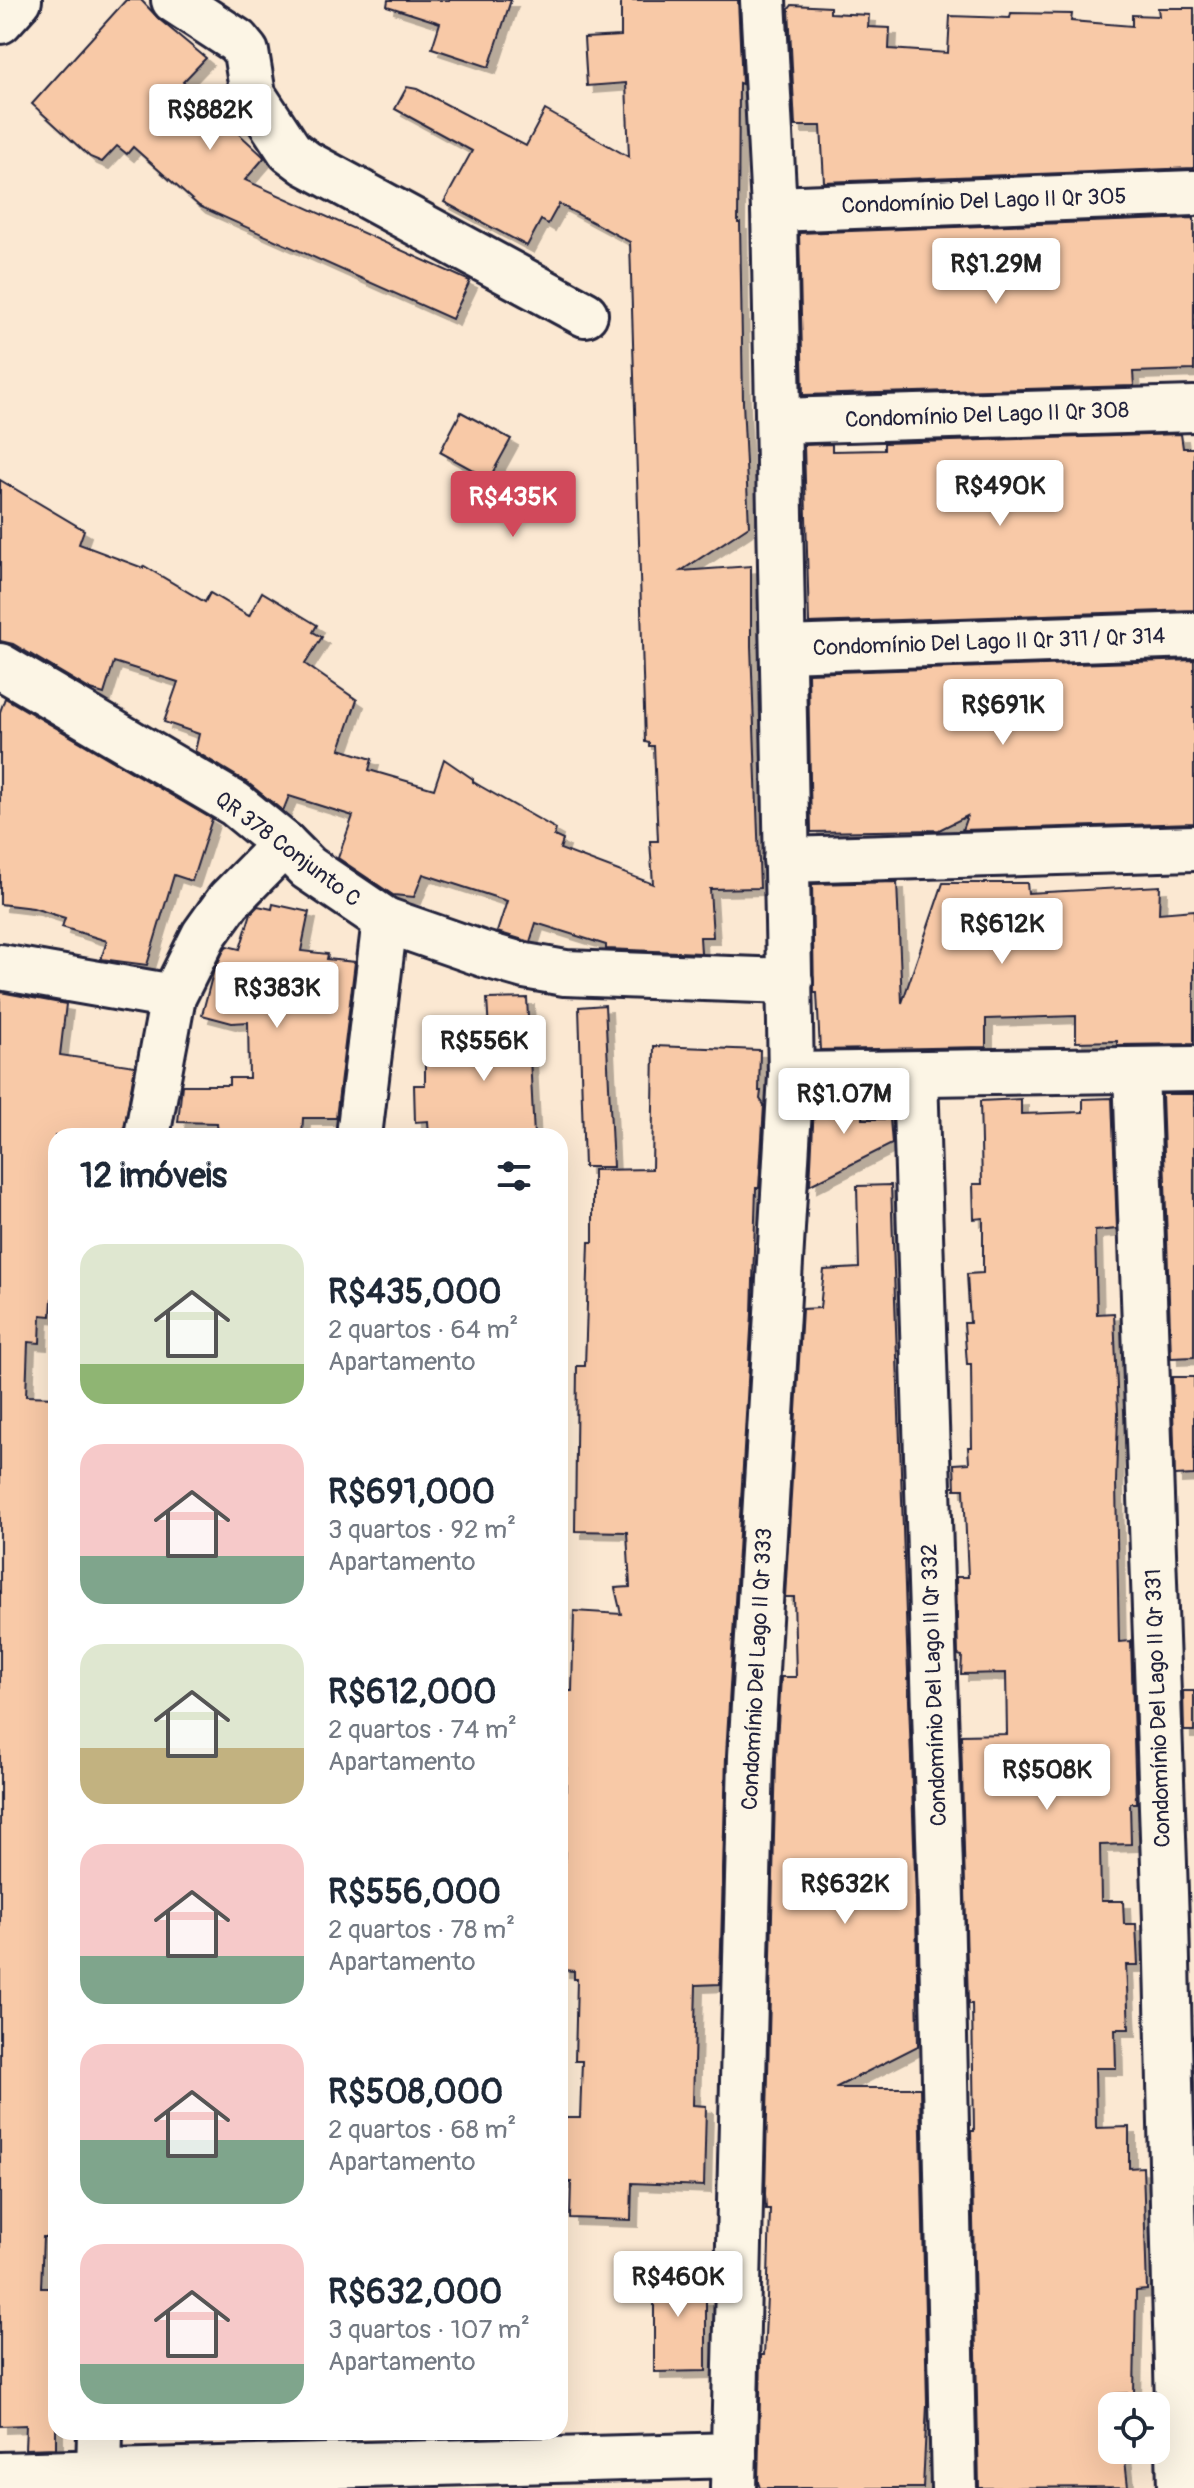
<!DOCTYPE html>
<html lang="pt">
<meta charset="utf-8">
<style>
:root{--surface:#fff;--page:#f6f6f7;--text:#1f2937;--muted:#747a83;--accent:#d1495b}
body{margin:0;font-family:Pangolin,sans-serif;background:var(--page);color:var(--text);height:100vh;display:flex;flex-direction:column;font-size:30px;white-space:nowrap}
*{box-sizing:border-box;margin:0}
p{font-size:26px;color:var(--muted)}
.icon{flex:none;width:44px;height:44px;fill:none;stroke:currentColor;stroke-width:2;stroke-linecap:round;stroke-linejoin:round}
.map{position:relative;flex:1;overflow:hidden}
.panel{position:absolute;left:48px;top:1128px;width:520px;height:1312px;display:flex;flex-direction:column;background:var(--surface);border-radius:24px;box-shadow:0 8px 32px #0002}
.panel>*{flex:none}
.fabs{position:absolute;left:1098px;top:2392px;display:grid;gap:16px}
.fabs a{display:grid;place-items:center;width:72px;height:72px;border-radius:16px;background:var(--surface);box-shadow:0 8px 32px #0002;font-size:40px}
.price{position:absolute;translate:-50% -68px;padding:0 18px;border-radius:8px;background:#fff;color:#222;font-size:26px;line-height:52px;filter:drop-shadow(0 2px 4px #0008)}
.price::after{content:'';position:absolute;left:50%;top:48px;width:24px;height:18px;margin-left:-12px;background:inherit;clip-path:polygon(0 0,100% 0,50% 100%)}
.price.selected{background:var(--accent);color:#fff}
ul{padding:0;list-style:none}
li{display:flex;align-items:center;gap:24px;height:200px;padding:0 32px}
li span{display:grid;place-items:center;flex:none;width:224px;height:160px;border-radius:24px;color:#555}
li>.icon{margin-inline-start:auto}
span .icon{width:96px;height:96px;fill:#fffc;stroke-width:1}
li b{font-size:34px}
h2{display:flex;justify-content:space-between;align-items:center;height:96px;padding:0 32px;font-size:34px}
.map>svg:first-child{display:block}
</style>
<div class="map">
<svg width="1194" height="2488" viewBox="0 0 1194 2488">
<defs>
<filter id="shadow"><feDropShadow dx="7" dy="7" stdDeviation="0" flood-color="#0004"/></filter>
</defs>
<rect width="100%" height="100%" fill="#fbe8d2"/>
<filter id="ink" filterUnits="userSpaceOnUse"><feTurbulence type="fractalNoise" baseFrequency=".0125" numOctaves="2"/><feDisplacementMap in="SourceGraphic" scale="16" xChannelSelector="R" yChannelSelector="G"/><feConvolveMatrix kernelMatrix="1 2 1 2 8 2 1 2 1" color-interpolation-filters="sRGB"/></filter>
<g filter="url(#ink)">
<!-- building -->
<g fill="#f8c9a7" stroke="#22223b" stroke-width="2" filter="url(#shadow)">
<path d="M 126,0 L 141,0 L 160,20 L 206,58 L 183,82 L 263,156 L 264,158 L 245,180 L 470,281 L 452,319 L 199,206 L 133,147 L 127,154 L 117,146 L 102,162 L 90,157 L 32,104 Z"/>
<path d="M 388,0 L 511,0 L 489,67 L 432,48 L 440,23 L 387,6 Z"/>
<path d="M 621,0 L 738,0 L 742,84 L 739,83 L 738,223 L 740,223 L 743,402 L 749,526 L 681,571 L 751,566 L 751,646 L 760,888 L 710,889 L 713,937 L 700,937 L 701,953 L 606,949 L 606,945 L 536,923 L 530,942 L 497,932 L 507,901 L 423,874 L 414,897 L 393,895 L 338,858 L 353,816 L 289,796 L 283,811 L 248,783 L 195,751 L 199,734 L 164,722 L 178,682 L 114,662 L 104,694 L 91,690 L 13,644 L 0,641 L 0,480 L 84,530 L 79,544 L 143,568 L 144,566 L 205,602 L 210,593 L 249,616 L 262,592 L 317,625 L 313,632 L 322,637 L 305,664 L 357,700 L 340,749 L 372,759 L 369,770 L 434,789 L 444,759 L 473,779 L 473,782 L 556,829 L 554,836 L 563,840 L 560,849 L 653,884 L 650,841 L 658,841 L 654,746 L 649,746 L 649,743 L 645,742 L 630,242 L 559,204 L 548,224 L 541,220 L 527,246 L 444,202 L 472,151 L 395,109 L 407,87 L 417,89 L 526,146 L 545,110 L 629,157 L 626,83 L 587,86 L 584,38 L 621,36 Z"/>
<path d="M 792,5 L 830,7 L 830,13 L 869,15 L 868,27 L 890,28 L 889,49 L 948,53 L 950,16 L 1010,18 L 1011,13 L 1072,14 L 1071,21 L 1132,26 L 1132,15 L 1159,16 L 1158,8 L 1194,8 L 1194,168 L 824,182 L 821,126 L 795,126 L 789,9 Z"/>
<path d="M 1194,218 L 1194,370 L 1133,372 L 1134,386 L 803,395 L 799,233 Z"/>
<path d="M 461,412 L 511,439 L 489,479 L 440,452 Z"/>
<path d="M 1181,434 L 1183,448 L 1194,448 L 1194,610 L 809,623 L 804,445 L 832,444 L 832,451 L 884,450 L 884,443 Z"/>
<path d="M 1194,660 L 1194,823 L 962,830 L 967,816 L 939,830 L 811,832 L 808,673 Z"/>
<path d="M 5,698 L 212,819 L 192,881 L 174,875 L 147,965 L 101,959 L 107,941 L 62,927 L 65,918 L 33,908 L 0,904 L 0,712 Z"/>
<path d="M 897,882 L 902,1003 L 943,883 L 1027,883 L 1028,893 L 1160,886 L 1159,913 L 1194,910 L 1194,1044 L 1117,1045 L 1117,1041 L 1076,1042 L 1076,1016 L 986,1019 L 986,1047 L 820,1050 L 817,993 L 814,993 L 812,884 Z"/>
<path d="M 273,904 L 309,912 L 301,951 L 328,954 L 327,959 L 355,962 L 336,1118 L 303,1118 L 302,1136 L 218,1134 L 217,1123 L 178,1122 L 182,1085 L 229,1085 L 229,1078 L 249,1078 L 248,1022 L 232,1023 L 202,1015 L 213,973 L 225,948 L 227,946 L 240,949 L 251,913 L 258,906 L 272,909 Z"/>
<path d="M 0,992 L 66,1004 L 60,1055 L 135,1066 L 123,1136 L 55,1136 L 56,1299 L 52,1299 L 51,1316 L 41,1315 L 40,1343 L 28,1342 L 26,1396 L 56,1397 L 56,2237 L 43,2237 L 41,2288 L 56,2288 L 56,2448 L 25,2449 L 26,2425 L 0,2426 Z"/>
<path d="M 527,998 L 534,1136 L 429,1136 L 428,1121 L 415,1122 L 414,1085 L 425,1085 L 425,1063 L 491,1061 L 487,999 Z"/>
<path d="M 605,1005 L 613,1167 L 584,1167 L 579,1007 Z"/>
<path d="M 654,1046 L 760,1050 L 759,1091 L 761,1091 L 760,1099 L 764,1105 L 759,1188 L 756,1188 L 752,1313 L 726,1755 L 720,1984 L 696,1985 L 693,2105 L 706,2106 L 704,2186 L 632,2183 L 631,2220 L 570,2218 L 571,2182 L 560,2182 L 561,2118 L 580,2118 L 582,2061 L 575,2061 L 577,1979 L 574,1979 L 574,1971 L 562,1970 L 567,1729 L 568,1691 L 572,1691 L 574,1611 L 621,1614 L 615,1588 L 630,1587 L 627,1532 L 575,1531 L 577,1366 L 585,1366 L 589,1242 L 593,1242 L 593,1170 L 652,1169 Z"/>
<path d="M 1162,1094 L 1194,1094 L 1194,1357 L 1171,1358 Z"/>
<path d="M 1112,1098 L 1117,1229 L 1095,1231 L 1097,1314 L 1114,1313 L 1118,1413 L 1116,1483 L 1119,1642 L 1131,1641 L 1136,1803 L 1130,1803 L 1131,1844 L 1100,1845 L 1101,1901 L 1123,1901 L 1124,1924 L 1136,1924 L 1138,1965 L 1126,1965 L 1129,2029 L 1115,2029 L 1116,2068 L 1095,2068 L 1096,2128 L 1129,2127 L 1129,2168 L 1143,2167 L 1147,2290 L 1136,2291 L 1134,2393 L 1112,2394 L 1112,2452 L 1124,2451 L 1128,2487 L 979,2488 L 971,2131 L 974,2131 L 972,2004 L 968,2004 L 961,1735 L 1007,1734 L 1006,1673 L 961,1674 L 962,1656 L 958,1655 L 956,1577 L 968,1577 L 964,1489 L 955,1489 L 954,1464 L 969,1463 L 968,1447 L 972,1447 L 971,1364 L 967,1364 L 964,1323 L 970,1323 L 967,1274 L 983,1273 L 983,1218 L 974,1219 L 973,1184 L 982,1184 L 980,1101 L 1021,1099 L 1021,1114 L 1083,1112 L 1083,1099 Z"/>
<path d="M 865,1099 L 863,1119 L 890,1119 L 892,1144 L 810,1185 L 814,1105 L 822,1105 L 823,1100 Z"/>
<path d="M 891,1185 L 916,1901 L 918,2046 L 835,2088 L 920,2088 L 927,2404 L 923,2488 L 760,2488 L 758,2482 L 761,2355 L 764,2355 L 768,2278 L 770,2209 L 766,2209 L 765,2194 L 776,1757 L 781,1677 L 796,1677 L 794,1597 L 785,1597 L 802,1309 L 820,1308 L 824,1270 L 859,1268 L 857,1186 Z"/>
<path d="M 1172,1377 L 1194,1377 L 1194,1475 L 1175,1476 Z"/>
<path d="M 1183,1691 L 1194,1691 L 1194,1731 L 1184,1731 Z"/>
<path d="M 691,2258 L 693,2298 L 706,2298 L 706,2371 L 654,2372 L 654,2261 Z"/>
</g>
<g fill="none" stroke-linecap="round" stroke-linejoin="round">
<!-- minor casing -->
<g stroke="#22223b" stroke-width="50">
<g id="minor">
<path d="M 174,0 L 237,41 L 246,52 L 253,95 L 290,151 L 306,163 L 585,314"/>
<path d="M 0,21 L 19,0"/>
<path d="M 774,209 L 1194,193"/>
<path d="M 779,421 L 1194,409"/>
<path d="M 784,649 L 1194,635"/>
<path d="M 0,666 L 235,804 L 284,844 L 308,868 L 385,920 L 483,954 L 525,966 L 565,973 L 790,981"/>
<path d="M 786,860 L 1194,848"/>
<path d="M 0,967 L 173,997"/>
<path d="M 1136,1071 L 1166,1921 L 1180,2488"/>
<path d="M 791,1075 L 1194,1069"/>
<path d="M 915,1075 L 941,1900 L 954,2488"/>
<path d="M 147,1136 L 173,997 L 204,935 L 229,900 L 284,844"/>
<path d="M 359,1136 L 385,920"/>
<path d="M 99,2474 L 100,2432"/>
<path d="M 0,2475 L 734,2455"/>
<path d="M 733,2488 L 751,1756 L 791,1075 L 774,209 L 763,0"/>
</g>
</g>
<!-- minor -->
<use href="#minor" stroke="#fcf5e5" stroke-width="44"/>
</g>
</g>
<g text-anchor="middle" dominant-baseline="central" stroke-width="8" stroke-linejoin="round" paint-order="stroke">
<!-- street labels -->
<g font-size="22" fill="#22223b" stroke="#fcf5e5">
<text transform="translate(984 201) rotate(-2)">Condomínio Del Lago II Qr 305</text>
<text transform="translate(987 415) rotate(-2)">Condomínio Del Lago II Qr 308</text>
<text transform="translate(989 642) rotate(-2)">Condomínio Del Lago II Qr 311 / Qr 314</text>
<text transform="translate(288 849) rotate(37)">QR 378 Conjunto C</text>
<text transform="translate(757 1669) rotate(-87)">Condomínio Del Lago II Qr 333</text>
<text transform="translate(934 1685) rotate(-92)">Condomínio Del Lago II Qr 332</text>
<text transform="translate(1158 1708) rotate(-92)">Condomínio Del Lago II Qr 331</text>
</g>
</g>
</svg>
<div class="fabs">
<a><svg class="icon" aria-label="locate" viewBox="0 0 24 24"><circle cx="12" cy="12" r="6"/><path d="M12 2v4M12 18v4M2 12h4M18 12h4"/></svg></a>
</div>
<b class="price" style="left:210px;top:152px">R$882K</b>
<b class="price" style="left:996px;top:306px">R$1.29M</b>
<b class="price" style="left:1000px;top:528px">R$490K</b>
<b class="price selected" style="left:513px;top:539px">R$435K</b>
<b class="price" style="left:1003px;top:747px">R$691K</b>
<b class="price" style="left:1002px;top:966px">R$612K</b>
<b class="price" style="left:277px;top:1030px">R$383K</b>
<b class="price" style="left:484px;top:1083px">R$556K</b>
<b class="price" style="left:844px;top:1136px">R$1.07M</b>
<b class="price" style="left:1047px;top:1812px">R$508K</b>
<b class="price" style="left:845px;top:1926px">R$632K</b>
<b class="price" style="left:678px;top:2319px">R$460K</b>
<section class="panel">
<h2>12 imóveis<svg class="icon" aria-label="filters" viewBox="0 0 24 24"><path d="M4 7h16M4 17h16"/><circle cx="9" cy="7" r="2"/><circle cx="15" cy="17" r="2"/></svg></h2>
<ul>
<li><span style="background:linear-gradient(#dfe7d0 75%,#8fb573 0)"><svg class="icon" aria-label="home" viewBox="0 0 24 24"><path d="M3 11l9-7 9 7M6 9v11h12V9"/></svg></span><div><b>R$435,000</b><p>2 quartos · 64 m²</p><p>Apartamento</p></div></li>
<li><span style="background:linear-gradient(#f6c9c9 70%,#7fa58c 0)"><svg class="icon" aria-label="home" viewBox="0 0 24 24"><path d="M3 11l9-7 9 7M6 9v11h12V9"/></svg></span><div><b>R$691,000</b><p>3 quartos · 92 m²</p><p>Apartamento</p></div></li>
<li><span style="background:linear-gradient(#dfe7d0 65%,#c2b280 0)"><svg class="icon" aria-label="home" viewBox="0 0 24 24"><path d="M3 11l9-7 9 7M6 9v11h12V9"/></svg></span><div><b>R$612,000</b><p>2 quartos · 74 m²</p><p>Apartamento</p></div></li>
<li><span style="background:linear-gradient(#f6c9c9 70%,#7fa58c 0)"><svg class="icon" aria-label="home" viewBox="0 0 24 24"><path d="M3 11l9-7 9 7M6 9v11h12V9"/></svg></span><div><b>R$556,000</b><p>2 quartos · 78 m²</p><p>Apartamento</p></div></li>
<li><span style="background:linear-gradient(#f6c9c9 60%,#7fa58c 0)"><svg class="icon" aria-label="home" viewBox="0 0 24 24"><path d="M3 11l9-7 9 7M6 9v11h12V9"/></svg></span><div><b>R$508,000</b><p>2 quartos · 68 m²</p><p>Apartamento</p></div></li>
<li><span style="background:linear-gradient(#f6c9c9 75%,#7fa58c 0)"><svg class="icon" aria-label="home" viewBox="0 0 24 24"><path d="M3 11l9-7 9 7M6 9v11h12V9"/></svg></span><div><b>R$632,000</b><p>3 quartos · 107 m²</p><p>Apartamento</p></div></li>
</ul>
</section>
</div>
